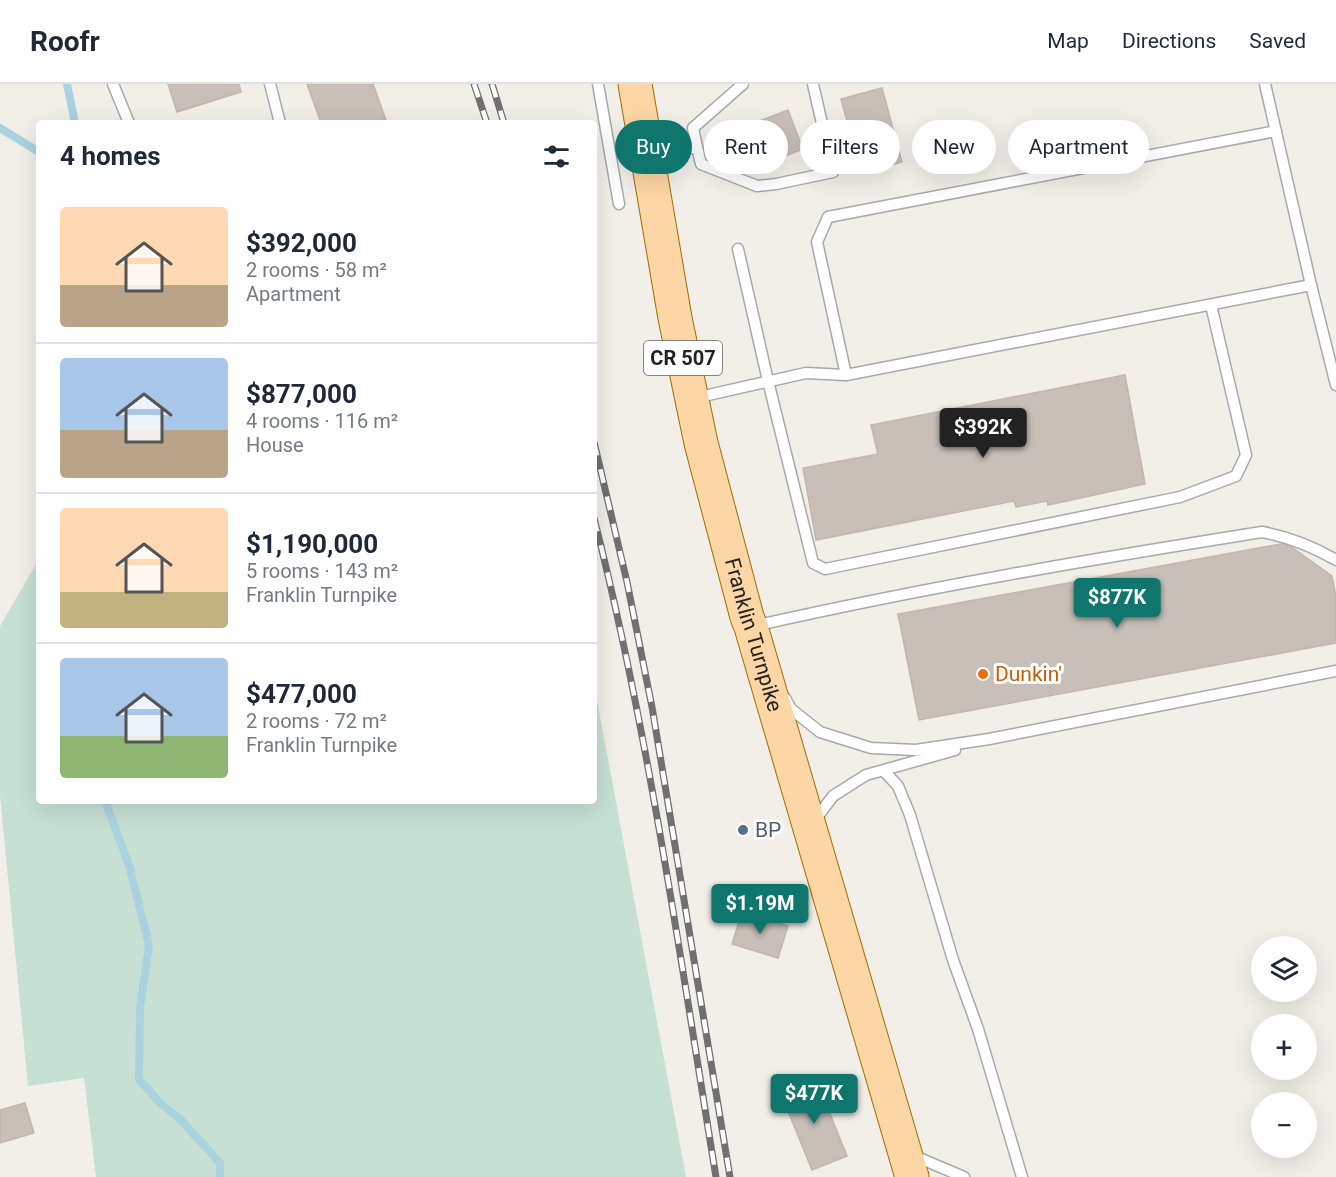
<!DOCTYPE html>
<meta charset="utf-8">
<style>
:root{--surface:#fff;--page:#f2f2f3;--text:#1f2937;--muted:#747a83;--line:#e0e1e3;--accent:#0f766e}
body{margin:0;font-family:Roboto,sans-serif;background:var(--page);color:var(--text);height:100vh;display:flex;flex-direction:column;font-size:22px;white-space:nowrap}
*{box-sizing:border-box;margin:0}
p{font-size:20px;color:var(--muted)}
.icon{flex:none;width:33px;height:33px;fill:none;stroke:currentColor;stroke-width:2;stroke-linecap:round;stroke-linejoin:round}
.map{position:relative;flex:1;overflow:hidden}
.details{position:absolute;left:36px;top:36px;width:561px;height:684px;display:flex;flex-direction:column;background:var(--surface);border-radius:6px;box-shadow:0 6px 24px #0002}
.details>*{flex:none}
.hud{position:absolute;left:615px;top:36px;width:570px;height:54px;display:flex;gap:12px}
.controls{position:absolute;left:1251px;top:852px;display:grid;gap:12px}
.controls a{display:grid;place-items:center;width:66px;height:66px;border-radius:50%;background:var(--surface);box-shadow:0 6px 24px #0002;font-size:30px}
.price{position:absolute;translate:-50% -51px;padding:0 14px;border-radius:6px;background:var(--accent);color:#fff;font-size:20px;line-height:39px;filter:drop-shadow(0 2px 3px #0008)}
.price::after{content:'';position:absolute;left:50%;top:36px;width:18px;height:14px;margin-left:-9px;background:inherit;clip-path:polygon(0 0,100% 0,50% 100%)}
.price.current{background:#222;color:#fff}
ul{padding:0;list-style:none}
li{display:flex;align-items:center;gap:18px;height:150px;padding:0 24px}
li+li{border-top:2px solid var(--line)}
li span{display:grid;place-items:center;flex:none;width:168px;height:120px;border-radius:6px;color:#555}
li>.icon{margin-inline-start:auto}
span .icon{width:72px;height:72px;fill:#fffc;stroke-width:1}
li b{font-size:26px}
h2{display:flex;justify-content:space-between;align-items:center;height:72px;padding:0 24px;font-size:26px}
.tag{padding:0 21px;border-radius:27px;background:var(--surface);box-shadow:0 6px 24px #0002;font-size:21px;line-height:54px}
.tag.current{background:var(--accent);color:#fff}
header{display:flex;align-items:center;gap:36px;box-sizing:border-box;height:84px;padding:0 30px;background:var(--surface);border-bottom:2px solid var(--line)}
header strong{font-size:28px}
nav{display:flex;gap:33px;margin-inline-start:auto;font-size:21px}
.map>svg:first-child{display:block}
</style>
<header>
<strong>Roofr</strong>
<nav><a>Map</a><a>Directions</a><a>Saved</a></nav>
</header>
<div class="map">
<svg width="1336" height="1093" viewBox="0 0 1336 1093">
<rect width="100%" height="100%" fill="#f2efe9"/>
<!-- wetland -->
<path fill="#c6e0d4" d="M 39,475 L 39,717 L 594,717 L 594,600 L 686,1093 L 96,1093 L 84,994 L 28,1002 L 0,711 L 0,542 Z"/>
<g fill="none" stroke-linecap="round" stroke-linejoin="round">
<!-- stream -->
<g stroke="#aad3df" stroke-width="8">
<path d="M 67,0 L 75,39"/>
<path d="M 0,44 L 39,68"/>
<path d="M 105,717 L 129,781 L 149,861 L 140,925 L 139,995 L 160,1019 L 180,1035 L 220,1079 L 220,1093"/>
</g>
</g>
<!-- building -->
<g fill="#c7bfb8" stroke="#c4b6ab" stroke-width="1.5">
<path d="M 168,0 L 239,0 L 241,8 L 177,28 Z"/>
<path d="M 307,0 L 373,0 L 387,39 L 321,39 Z"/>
<path d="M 882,4 L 902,78 L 861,89 L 841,15 Z"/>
<path d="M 788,26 L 803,65 L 746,87 L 731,48 Z"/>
<path d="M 1125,291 L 1145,400 L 1048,421 L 1047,417 L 1016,423 L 1014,417 L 816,456 L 803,384 L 878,370 L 871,341 Z"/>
<path d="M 1286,459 L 1332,492 L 1336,513 L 1336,559 L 919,636 L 898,530 Z"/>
<path d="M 742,828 L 788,842 L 778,874 L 732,860 Z"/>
<path d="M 816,995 L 847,1072 L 812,1086 L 781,1010 Z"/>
<path d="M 25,1019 L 34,1049 L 0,1059 L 0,1026 Z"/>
</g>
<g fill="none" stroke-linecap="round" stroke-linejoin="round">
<!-- lane casing -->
<g stroke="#a9a9a9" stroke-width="13">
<g id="lane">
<path d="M 113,0 L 129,39"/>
<path d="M 270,0 L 280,39"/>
<path d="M 598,0 L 619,120"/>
<path d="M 697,63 L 693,44 L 743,0"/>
<path d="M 650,71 L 697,63 L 701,80 L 757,102 L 776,100 L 833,88 L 813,0"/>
<path d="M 738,165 L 768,297 L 813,479 L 825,485 L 1180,413 L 1236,392 L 1246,371 L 1211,221"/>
<path d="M 1311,201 L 1336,301"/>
<path d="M 846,291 L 817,158 L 828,133 L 1276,47"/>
<path d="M 695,314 L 806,289 L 846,291 L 1311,201 L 1265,0"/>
<path d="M 754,542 C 922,504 1092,475 1262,448 C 1289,453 1312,462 1336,476"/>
<path d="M 785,614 L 791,625 L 820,648 L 871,664 L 916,666 L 989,655 L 1336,587"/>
<path d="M 884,687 L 898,702 L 910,731 L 953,876 L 978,945 L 1022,1093"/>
<path d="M 815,736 L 833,712 L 866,691 L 955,666"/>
<path d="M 912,1071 L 964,1093"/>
</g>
</g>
<!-- primary casing -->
<g stroke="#a06b00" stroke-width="35">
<g id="primary">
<path id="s1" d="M 635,0 L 675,234 L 701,359 L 747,533 L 751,543 L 912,1093"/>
</g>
</g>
<!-- lane -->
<use href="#lane" stroke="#fff" stroke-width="10"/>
<!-- primary -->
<use href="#primary" stroke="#fcd6a4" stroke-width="33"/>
<!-- rail casing -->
<g stroke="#707070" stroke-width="7">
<g id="rail">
<path d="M 474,0 L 487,39"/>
<path d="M 492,0 L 504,39"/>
<path d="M 594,358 L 627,498 L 652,623 L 730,1093"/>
<path d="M 594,434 C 649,650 680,873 716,1093"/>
</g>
</g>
<!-- rail -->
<use href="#rail" stroke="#fff" stroke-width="4.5" stroke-dasharray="14" stroke-linecap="butt"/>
</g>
<!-- markers -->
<circle fill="#e8710a" stroke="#fff" stroke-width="2" cx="983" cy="590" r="6"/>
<circle fill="#5c6f8a" stroke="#fff" stroke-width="2" cx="743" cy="746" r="6"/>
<g text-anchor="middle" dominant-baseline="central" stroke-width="6" stroke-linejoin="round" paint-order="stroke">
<!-- shield labels -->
<rect fill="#fff" stroke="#646464" stroke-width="1.5" x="644" y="257" width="78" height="34" rx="4.5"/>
<g font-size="20" font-weight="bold" fill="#222">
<text x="683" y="274">CR 507</text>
</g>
<!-- street labels -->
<g font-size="21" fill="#222" stroke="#fff">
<text stroke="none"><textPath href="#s1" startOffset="564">Franklin Turnpike</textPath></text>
</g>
<!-- food labels -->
<g font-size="21" fill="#c56008" stroke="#fff" text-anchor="start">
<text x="995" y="590">Dunkin'</text>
</g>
<!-- service labels -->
<g font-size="21" fill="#4e5e75" stroke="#fff" text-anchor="start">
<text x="755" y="746">BP</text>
</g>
</g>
</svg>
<div class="controls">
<a><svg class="icon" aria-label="layers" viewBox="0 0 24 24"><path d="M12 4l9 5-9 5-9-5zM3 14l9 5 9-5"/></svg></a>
<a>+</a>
<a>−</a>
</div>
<b class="price current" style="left:983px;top:375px">$392K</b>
<b class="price" style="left:1117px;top:545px">$877K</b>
<b class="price" style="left:760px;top:851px">$1.19M</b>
<b class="price" style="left:814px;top:1041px">$477K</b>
<div class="hud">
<a class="tag current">Buy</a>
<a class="tag">Rent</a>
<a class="tag">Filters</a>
<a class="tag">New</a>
<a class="tag">Apartment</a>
</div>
<section class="details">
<h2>4 homes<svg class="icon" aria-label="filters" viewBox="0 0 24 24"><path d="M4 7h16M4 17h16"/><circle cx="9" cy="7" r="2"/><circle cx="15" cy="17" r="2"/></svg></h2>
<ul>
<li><span style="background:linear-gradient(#ffd9b3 65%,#b9a48a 0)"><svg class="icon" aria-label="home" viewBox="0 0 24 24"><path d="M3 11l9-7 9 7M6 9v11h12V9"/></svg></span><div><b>$392,000</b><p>2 rooms · 58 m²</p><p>Apartment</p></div></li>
<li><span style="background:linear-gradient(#a9c7e8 60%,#b9a48a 0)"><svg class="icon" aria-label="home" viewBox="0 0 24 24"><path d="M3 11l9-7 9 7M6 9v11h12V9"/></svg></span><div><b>$877,000</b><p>4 rooms · 116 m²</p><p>House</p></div></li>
<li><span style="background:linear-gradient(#ffd9b3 70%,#c2b280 0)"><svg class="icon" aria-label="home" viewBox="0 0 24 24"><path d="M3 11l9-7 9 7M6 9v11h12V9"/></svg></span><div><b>$1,190,000</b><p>5 rooms · 143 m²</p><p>Franklin Turnpike</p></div></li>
<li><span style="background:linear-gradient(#a9c7e8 65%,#8fb573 0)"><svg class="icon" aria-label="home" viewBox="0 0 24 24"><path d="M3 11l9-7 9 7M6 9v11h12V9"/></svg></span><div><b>$477,000</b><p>2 rooms · 72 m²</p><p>Franklin Turnpike</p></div></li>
</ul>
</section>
</div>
